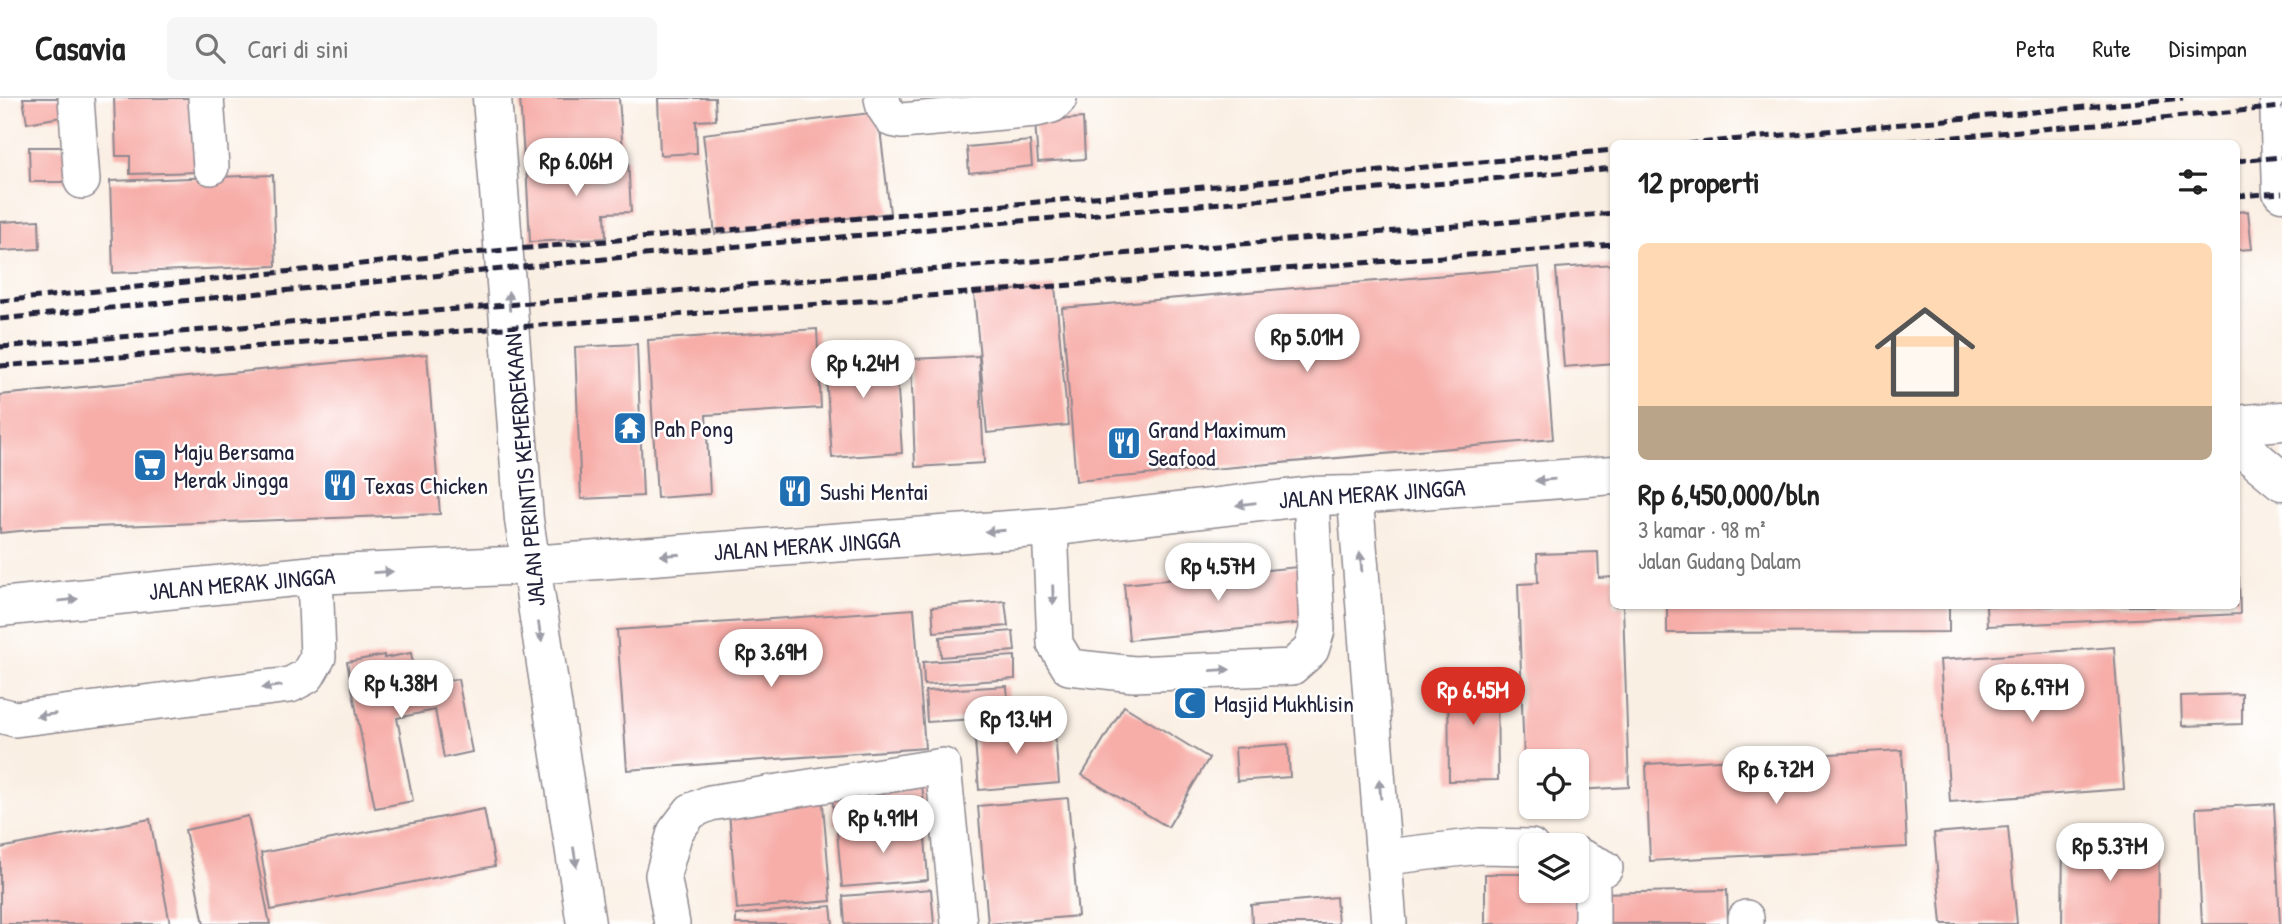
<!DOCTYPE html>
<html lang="id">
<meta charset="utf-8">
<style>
:root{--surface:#fff;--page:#f6f6f6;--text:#222;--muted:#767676;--line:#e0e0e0;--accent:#d93025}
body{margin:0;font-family:"Patrick Hand",sans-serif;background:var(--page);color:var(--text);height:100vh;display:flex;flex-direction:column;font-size:26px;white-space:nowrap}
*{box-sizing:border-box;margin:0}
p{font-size:23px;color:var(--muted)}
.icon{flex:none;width:38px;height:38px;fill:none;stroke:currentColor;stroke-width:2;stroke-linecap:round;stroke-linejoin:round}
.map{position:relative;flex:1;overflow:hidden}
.details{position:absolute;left:1610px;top:42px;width:630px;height:469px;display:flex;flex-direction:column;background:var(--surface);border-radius:10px;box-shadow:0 2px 5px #0004}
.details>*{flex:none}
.fabs{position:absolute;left:1519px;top:651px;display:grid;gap:14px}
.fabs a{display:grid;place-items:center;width:70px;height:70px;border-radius:10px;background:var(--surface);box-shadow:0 2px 5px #0004;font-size:35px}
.price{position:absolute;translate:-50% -60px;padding:0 16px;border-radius:24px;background:#fff;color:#222;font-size:23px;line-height:46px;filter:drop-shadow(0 2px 4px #0008)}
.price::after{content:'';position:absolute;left:50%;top:42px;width:21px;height:16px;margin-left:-10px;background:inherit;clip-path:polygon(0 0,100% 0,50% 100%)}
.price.active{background:var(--accent);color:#fff}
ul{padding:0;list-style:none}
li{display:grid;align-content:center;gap:14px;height:371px;padding:0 28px}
li span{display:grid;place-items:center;height:217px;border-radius:10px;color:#555}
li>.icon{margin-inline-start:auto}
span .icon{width:126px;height:126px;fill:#fffc;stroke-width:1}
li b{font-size:30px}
h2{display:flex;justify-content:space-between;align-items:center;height:84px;padding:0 28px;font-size:30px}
header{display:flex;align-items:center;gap:42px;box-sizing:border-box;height:98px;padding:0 35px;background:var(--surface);border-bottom:2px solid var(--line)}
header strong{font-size:33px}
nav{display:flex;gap:38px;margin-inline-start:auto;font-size:24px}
.search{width:490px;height:63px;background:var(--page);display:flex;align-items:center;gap:18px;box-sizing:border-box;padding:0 24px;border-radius:10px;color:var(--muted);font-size:26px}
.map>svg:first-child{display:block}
</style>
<header>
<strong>Casavia</strong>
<div class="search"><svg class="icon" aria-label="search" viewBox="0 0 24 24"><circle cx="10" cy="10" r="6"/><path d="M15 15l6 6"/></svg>Cari di sini</div>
<nav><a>Peta</a><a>Rute</a><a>Disimpan</a></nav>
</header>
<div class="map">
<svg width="2282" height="826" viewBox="0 0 2282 826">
<rect width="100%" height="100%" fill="#fff"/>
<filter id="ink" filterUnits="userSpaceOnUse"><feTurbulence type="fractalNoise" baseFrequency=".0143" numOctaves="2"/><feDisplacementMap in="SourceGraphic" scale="14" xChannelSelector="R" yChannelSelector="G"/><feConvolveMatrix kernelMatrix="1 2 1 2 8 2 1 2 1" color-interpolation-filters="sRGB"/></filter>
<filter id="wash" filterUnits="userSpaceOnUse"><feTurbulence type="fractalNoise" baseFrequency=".00686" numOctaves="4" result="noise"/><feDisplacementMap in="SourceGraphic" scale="28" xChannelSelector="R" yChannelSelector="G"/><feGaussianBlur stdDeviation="1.57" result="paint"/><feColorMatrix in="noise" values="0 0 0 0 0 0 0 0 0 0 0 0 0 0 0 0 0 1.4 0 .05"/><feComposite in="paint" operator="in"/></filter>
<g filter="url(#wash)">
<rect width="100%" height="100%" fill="#faefe3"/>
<g id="blocks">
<!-- building -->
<g fill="#f7aea9">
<path d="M 23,0 L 65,0 L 67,18 L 27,25 Z"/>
<path d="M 114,0 L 195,0 L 198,74 L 130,76 L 130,58 L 116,58 Z"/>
<path d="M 520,0 L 619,0 L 623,54 L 524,61 Z"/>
<path d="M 658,0 L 715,0 L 716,22 L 696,23 L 697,55 L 660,57 Z"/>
<path d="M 878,14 L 890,115 L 715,136 L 703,36 Z"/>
<path d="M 1083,20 L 1085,61 L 1038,64 L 1035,23 Z"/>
<path d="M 1030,43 L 1032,68 L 969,75 L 967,49 Z"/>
<path d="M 29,49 L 67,49 L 68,84 L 30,84 Z"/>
<path d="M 628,61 L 631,114 L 605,115 L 606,140 L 530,144 L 526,66 Z"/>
<path d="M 273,77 L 276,168 L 113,175 L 110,83 Z"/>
<path d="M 2248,113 L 2252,151 L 2236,152 L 2236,114 Z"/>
<path d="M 39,122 L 40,151 L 0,153 L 0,124 Z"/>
<path d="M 1614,166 L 1614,265 L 1564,269 L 1556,170 Z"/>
<path d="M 1539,169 L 1553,341 L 1076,383 L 1062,210 Z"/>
<path d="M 1055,188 L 1068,327 L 987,335 L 974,196 Z"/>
<path d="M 817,231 L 821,310 L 706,317 L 710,396 L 657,400 L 648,242 Z"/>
<path d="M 895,244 L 902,355 L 832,360 L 824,249 Z"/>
<path d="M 637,246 L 643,398 L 581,401 L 575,249 Z"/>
<path d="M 427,256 L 440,416 L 40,431 L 0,435 L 0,297 Z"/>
<path d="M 979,258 L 984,365 L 915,369 L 911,261 Z"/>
<path d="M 1598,454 L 1599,480 L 1614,479 L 1614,508 L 1623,508 L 1629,689 L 1577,692 L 1577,663 L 1531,663 L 1531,693 L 1525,694 L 1518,486 L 1538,485 L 1537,456 Z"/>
<path d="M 1308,468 L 1313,524 L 1129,542 L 1124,486 Z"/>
<path d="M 2236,479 L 2239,479 L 2240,516 L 1987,528 L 1986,508 L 2236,508 Z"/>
<path d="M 1005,503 L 1008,528 L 934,534 L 932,509 Z"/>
<path d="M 1667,508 L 1949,508 L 1949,534 L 1667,535 Z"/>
<path d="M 914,511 L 925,650 L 627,672 L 617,532 Z"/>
<path d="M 1013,533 L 1015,553 L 941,559 L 940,539 Z"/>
<path d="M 2114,549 L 2124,691 L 1950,704 L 1940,562 Z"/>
<path d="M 411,555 L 417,589 L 458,581 L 472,654 L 444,660 L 435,612 L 397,620 L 413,703 L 375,710 L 347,564 L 384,557 L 384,560 Z"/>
<path d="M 1015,558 L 1015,581 L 924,587 L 923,564 Z"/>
<path d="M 1497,575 L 1498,682 L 1449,683 L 1448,576 Z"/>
<path d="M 1007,588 L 1009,619 L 927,624 L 925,593 Z"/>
<path d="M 2242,596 L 2242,626 L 2182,628 L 2181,598 Z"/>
<path d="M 1124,608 L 1209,660 L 1168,729 L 1082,677 Z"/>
<path d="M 1054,623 L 1059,685 L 979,692 L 974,630 Z"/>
<path d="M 1288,646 L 1290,679 L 1237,683 L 1235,650 Z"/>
<path d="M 1902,652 L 1907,749 L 1650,763 L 1646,666 Z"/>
<path d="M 922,685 L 925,719 L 834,726 L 832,693 Z"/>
<path d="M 822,694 L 831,803 L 737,811 L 728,702 Z"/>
<path d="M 1068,700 L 1078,818 L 988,826 L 978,708 Z"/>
<path d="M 2274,706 L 2280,826 L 2202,826 L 2196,710 Z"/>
<path d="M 484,711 L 495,768 L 271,812 L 261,755 Z"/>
<path d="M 248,718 L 270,826 L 204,826 L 185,732 Z"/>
<path d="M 150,721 L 170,826 L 0,826 L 0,750 Z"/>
<path d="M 924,725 L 928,782 L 842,789 L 837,733 Z"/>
<path d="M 2008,729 L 2017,826 L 1942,826 L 1934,735 Z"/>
<path d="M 2063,743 L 2159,744 L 2158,826 L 2062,826 Z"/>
<path d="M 1485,776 L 1531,776 L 1531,793 L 1577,793 L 1577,776 L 1581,776 L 1581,826 L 1485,826 Z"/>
<path d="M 931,791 L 934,826 L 845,826 L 843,798 Z"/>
<path d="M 1727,792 L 1728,826 L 1601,826 L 1600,795 Z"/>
<path d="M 1336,799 L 1338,826 L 1252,826 L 1251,807 Z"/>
<path d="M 831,808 L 833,826 L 736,826 L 736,817 Z"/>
</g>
</g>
</g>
<g filter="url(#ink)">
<use href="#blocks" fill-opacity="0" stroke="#8e888f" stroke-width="2"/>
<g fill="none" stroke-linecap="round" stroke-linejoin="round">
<!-- minor casing -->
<g stroke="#8e888f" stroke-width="38">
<g id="minor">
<path d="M 76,0 L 82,83"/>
<path d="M 206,0 L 211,69"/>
<path d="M 882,0 L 884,9 L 892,21 L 902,23 L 1036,11 L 1052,7 L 1059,0"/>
<path d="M 1355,397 L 1389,826"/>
<path d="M 1050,429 L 1055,546 L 1069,569 L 1134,576 L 1292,569 L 1311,552 L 1317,532 L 1311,398"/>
<path d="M 0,617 L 15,621 L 290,587 L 307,578 L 318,559 L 315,477"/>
<path d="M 1577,757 L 1605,770"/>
<path d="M 1386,759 L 1480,748 L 1531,749"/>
<path d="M 1592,791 L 1592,826"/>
<path d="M 1746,820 L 1746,826"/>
<path d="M 672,826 L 663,777 L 675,734 L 691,713 L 710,705 L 943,668 L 959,826"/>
</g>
</g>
<!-- major casing -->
<g stroke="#8e888f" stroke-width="41">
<g id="major">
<path d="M 492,0 L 524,422 L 586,826"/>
<path d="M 2279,0 L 2282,94"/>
<path d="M 2236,327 L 2282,323"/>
<path d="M 2236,345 L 2282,383"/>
<path d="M 0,509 L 315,477 L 530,467 L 1050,429 L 1311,398 L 1355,397 L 1614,377"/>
</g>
</g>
<!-- minor -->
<use href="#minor" stroke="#fff" stroke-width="35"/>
<!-- major -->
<use href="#major" stroke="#fff" stroke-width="38"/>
<!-- rail -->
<g stroke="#22223b" stroke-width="5" stroke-dasharray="10 5" stroke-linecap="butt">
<path d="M 1687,46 L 2183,0"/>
<path d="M 1878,46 L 2282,9"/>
<path d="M 2236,63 L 2282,59"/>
<path d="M 2236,98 L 2282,95"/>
<path d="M 0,203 L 440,158 L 1614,52"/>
<path d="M 0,221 L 684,153 L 1614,70"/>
<path d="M 0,249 L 1614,115"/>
<path d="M 0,268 L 1614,146"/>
</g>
</g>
<!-- one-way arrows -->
<defs><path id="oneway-solid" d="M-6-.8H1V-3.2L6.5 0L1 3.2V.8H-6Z" transform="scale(1.75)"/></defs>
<g fill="#9c9ca7">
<use href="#oneway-solid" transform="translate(509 203) rotate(-94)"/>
<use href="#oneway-solid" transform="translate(1545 382) rotate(175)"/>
<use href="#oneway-solid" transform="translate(1246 406) rotate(173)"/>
<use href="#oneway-solid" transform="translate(995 433) rotate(176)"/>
<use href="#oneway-solid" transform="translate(670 457) rotate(176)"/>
<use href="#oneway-solid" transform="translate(1361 464) rotate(-95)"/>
<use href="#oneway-solid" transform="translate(383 474) rotate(-3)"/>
<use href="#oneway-solid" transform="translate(1053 497) rotate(88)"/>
<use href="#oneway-solid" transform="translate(68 502) rotate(-6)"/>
<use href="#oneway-solid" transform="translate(540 534) rotate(81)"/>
<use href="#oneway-solid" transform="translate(1220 572) rotate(-3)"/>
<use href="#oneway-solid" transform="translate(272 589) rotate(173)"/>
<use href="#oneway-solid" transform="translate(46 617) rotate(173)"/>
<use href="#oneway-solid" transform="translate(1380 691) rotate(-95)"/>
<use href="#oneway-solid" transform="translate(575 759) rotate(81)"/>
</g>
</g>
<!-- icons -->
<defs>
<g id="temple-square" transform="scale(1.75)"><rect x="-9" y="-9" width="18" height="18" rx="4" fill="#1f6fb2" stroke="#fff"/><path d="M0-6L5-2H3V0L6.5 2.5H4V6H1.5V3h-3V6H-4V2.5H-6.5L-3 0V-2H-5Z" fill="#fff"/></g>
<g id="restaurant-square" transform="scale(1.75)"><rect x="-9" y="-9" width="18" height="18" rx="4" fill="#1f6fb2" stroke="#fff"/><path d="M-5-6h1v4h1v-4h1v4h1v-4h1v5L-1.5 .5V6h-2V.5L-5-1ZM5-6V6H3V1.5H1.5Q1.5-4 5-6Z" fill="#fff"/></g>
<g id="supermarket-square" transform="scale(1.75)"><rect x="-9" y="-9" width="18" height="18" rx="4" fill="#1f6fb2" stroke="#fff"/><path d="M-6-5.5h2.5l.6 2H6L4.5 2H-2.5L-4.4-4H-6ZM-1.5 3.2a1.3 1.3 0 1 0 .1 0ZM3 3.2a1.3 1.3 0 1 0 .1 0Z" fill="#fff"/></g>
<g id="mosque-square" transform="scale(1.75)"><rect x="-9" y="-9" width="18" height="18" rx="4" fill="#1f6fb2" stroke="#fff"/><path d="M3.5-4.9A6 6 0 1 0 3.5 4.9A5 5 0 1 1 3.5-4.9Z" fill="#fff"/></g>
</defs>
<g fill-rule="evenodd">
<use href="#temple-square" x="630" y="330"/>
<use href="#restaurant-square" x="1124" y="345"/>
<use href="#supermarket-square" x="150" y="367"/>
<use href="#restaurant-square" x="340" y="387"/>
<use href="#restaurant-square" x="795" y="393"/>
<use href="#mosque-square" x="1190" y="605"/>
</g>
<g text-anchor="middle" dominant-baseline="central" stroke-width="5" stroke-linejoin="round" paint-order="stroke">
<!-- poi labels -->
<g font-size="24" fill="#22223b" stroke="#fff" text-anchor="start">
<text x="654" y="330">Pah Pong</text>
<text x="1148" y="331">Grand Maximum<tspan x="1148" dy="28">Seafood</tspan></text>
<text x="174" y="353">Maju Bersama<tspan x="174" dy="28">Merak Jingga</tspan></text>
<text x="364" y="387">Texas Chicken</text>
<text x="820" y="393">Sushi Mentai</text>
<text x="1214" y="605">Masjid Mukhlisin</text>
</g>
<!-- street labels -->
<g font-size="24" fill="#22223b" stroke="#fff">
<text transform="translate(524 372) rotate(-95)">JALAN PERINTIS KEMERDEKAAN</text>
<text transform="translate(1372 395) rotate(-4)">JALAN MERAK JINGGA</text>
<text transform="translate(807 447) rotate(-4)">JALAN MERAK JINGGA</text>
<text transform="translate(242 485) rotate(-5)">JALAN MERAK JINGGA</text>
</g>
</g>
</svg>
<div class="fabs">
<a><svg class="icon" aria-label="locate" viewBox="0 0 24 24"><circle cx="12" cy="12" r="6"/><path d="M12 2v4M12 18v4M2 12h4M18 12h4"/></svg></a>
<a><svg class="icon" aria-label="layers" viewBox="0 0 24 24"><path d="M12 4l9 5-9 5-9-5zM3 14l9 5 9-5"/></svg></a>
</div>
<b class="price" style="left:576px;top:100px">Rp 6.06M</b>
<b class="price" style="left:1307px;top:276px">Rp 5.01M</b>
<b class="price" style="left:863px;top:302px">Rp 4.24M</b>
<b class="price" style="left:1218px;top:505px">Rp 4.57M</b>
<b class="price" style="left:771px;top:591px">Rp 3.69M</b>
<b class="price" style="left:401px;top:622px">Rp 4.38M</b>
<b class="price" style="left:2032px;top:626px">Rp 6.97M</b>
<b class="price active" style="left:1473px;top:629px">Rp 6.45M</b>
<b class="price" style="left:1016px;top:658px">Rp 13.4M</b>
<b class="price" style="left:1776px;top:708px">Rp 6.72M</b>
<b class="price" style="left:883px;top:757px">Rp 4.91M</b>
<b class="price" style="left:2110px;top:785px">Rp 5.37M</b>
<section class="details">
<h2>12 properti<svg class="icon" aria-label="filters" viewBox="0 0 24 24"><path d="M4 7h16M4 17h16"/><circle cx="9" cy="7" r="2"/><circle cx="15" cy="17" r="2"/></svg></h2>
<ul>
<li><span style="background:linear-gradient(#ffd9b3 75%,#b9a48a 0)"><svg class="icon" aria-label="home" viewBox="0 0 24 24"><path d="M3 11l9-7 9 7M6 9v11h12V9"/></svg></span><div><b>Rp 6,450,000/bln</b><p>3 kamar · 98 m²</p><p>Jalan Gudang Dalam</p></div></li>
</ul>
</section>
</div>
